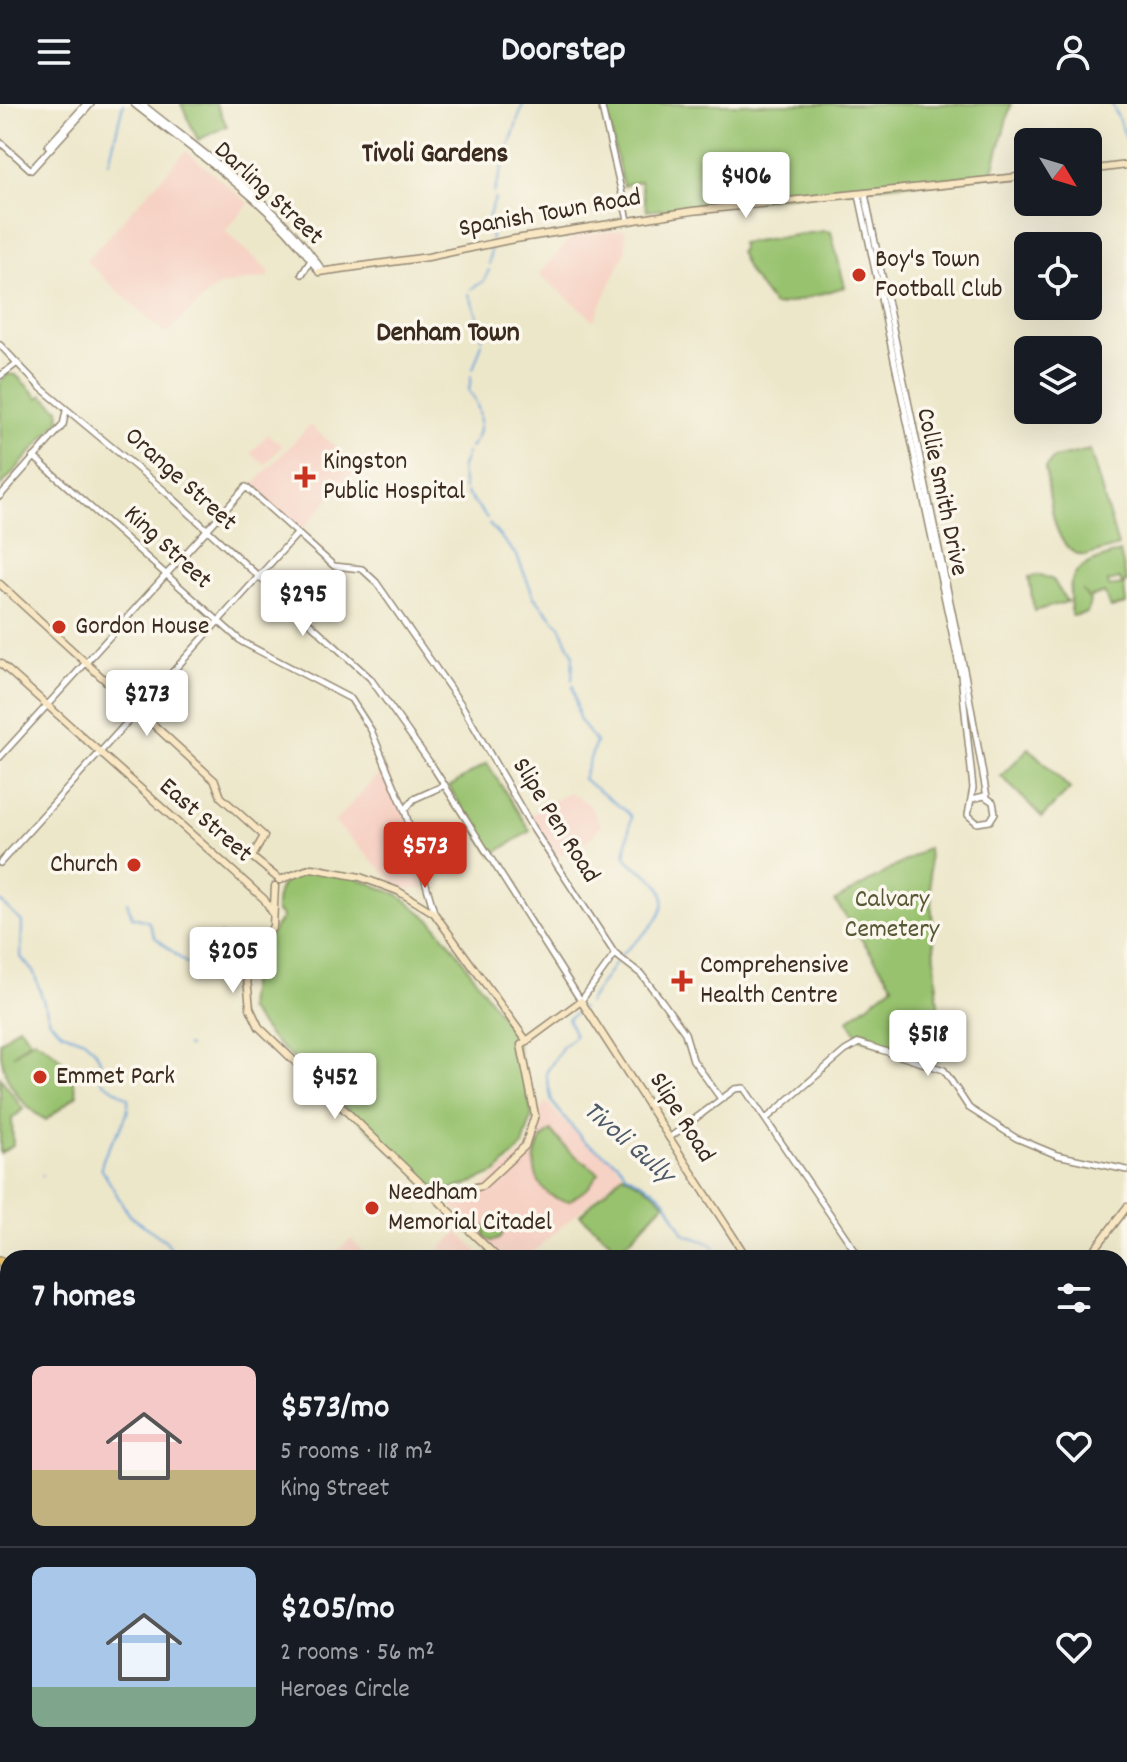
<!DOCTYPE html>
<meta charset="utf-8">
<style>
:root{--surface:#171b24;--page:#20242c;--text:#f1f3f6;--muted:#9ea1a6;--line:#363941;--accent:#c8321e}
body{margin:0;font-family:Dekko,sans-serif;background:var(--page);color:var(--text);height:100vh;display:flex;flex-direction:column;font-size:30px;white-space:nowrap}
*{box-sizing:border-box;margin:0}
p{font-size:26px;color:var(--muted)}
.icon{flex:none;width:44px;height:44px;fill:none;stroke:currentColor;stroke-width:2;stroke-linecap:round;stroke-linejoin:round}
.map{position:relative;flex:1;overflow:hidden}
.sheet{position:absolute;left:0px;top:1146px;width:1128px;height:512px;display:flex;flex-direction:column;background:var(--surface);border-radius:24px 24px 0 0;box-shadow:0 8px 32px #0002}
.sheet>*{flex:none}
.needle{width:52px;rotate:128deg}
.buttons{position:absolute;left:1014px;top:24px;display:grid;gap:16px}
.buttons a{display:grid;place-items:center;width:88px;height:88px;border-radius:12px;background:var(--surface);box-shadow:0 8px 32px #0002;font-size:40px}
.price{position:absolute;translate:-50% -68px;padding:0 18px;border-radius:8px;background:#fff;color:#222;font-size:26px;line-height:52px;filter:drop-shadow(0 2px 4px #0008)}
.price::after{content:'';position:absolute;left:50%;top:48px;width:24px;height:18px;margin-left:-12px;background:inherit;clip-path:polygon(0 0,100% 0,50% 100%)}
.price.current{background:var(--accent);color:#fff}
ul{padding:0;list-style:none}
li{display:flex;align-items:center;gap:24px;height:200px;padding:0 32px}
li+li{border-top:2px solid var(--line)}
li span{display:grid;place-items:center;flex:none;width:224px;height:160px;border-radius:12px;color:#555}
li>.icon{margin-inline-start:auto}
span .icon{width:96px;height:96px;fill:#fffc;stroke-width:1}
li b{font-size:34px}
h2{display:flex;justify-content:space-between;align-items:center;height:96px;padding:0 32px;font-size:34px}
header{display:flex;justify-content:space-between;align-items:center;height:104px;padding:0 32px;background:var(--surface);font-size:36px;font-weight:800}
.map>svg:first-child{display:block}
</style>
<header><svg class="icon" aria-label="menu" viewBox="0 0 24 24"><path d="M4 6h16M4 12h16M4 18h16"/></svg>Doorstep<svg class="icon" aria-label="person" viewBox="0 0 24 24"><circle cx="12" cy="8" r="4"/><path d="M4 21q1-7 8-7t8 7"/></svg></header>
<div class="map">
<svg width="1127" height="1658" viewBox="0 0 1127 1658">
<rect width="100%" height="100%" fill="#fbf7ec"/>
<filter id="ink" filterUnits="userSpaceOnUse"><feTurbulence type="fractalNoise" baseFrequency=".0125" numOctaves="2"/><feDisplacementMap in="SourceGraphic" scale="16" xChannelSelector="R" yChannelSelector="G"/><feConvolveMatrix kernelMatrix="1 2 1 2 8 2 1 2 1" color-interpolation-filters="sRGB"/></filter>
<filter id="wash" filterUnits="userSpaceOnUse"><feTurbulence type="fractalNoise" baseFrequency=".006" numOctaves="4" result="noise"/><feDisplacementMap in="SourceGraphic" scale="32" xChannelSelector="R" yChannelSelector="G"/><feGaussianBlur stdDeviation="1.8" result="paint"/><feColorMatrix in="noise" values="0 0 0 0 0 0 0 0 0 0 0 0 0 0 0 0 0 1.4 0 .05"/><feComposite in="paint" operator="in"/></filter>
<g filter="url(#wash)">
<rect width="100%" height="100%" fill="#ede7ca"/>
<!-- built -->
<g fill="#f6d2c4">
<path d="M 186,47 L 249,100 L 225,127 L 269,167 L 268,173 L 217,182 L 165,230 L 86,157 Z"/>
<path d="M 625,126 L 626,146 L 594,216 L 539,170 L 574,131 Z"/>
<path d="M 310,321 L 358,363 L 299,429 L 251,383 Z"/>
<path d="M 268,330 L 282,342 L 265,361 L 251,349 Z"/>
<path d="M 386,663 L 404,709 L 425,785 L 400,784 L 334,718 Z"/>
<path d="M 569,688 L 589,700 L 601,721 L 593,732 L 556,754 L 530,712 Z"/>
<path d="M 546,998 L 585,1039 L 614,1057 L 623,1069 L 526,1154 L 503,1154 L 443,1093 L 467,1092 L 477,1088 L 527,1046 L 534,1033 L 539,1007 Z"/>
<path d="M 458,1128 L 484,1154 L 432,1154 Z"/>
<path d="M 351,1135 L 366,1152 L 333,1154 L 331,1152 Z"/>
<path d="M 8,1370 L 8,1421 L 0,1430 L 0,1374 Z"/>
<path d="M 780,1650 L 925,1650 L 928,1658 L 792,1658 Z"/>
</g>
<!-- green -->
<g fill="#98c26e" stroke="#6a7646" stroke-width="2">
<path d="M 181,0 L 216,0 L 227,22 L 198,36 Z"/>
<path d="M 605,0 L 1011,0 L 992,70 L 647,107 L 640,77 L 623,82 Z"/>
<path d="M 824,127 L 831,128 L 845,183 C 820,189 802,198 774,202 L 749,169 L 739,148 L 742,146 L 740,139 Z"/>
<path d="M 7,270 L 16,271 L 39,294 L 42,291 L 59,305 L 60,316 L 1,382 L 0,278 Z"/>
<path d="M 1090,346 L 1118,442 L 1085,452 C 1050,447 1051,391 1045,364 L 1054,354 Z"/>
<path d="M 1120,448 L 1127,478 L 1122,480 L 1120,475 L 1108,478 L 1109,483 L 1124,481 L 1126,500 L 1111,504 L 1104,489 L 1088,494 L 1082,486 L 1090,497 L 1087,509 L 1072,512 C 1064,464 1079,462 1120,448 Z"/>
<path d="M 1040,471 L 1053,476 L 1067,498 L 1034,507 L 1029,473 Z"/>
<path d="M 1029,644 L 1070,685 L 1042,713 L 1001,672 Z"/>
<path d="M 487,659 L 530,727 L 492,751 L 449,683 Z"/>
<path d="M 928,744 L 941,951 L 936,958 L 860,935 L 848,916 L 893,881 L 835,797 Z"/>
<path d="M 315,766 L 357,774 L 399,791 L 431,816 L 455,845 L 515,932 L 532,1011 L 523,1042 L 496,1069 L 464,1082 L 448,1086 L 431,1083 L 269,932 L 247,905 C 250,862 259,848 282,813 L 276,807 C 275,779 288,769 315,766 Z"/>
<path d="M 19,922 L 30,936 L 13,951 L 34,935 C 57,948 73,964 77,991 L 46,1016 C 17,1000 0,970 0,938 Z"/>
<path d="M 0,973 L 23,1005 L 12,1015 L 13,1042 L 0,1049 Z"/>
<path d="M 551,1027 L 569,1047 L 599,1069 L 588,1084 L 569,1097 C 532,1095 523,1046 551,1027 Z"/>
<path d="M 623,1070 L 652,1086 L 665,1099 L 620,1146 L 580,1111 Z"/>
<circle cx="493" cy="1128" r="9"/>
<path d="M 302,1650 L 356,1650 L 366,1656 L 311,1658 Z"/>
</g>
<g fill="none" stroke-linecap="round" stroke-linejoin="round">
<!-- stream -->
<g stroke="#68a2d8" stroke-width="2">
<path d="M 1112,0 L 1127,35"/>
<path d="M 109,58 L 123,0"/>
<path d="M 494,89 L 523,0"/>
<path d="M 491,136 L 489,111 L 495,95"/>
<path d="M 489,160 L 491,143"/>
<path d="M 471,185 L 484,177 L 489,166"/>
<path d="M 469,190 L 481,221"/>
<path d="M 482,234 L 482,228"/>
<path d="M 473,265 L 482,239"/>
<path d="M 470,344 C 484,327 483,305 469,287 L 471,272"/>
<path d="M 464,385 L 461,365 L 467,349"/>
<path d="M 466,389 L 487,414"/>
<path d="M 489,420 L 517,452 L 534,493 L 560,522 L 573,550 L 572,576"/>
<path d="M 573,582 L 579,615 L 596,638 L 583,675 L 627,708 L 631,713 L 625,752 C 633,763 645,767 654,776 C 682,804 642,831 621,851"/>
<path d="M 0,797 L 22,818 L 21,853 L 34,869 L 50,917 L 62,928 L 84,936 L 95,946 L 100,956 L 102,977 L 128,994 C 131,1022 104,1039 101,1064 L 129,1111 L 166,1137 L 177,1154"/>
<path d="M 127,798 L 132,813 L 148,817 L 155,833 L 187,860 L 221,830"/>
<path d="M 588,899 L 617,856"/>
<path d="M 582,904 L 568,915 L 575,932 L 563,942 L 546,969 L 552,998 L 583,1036 L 618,1059 L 626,1070 L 655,1086 L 666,1097 L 684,1130 L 712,1140 L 721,1154"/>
<path d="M 187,942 L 189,943"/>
<path d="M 42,1072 L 43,1071"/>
<path d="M 928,1650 L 933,1658"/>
</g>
</g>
</g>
<g filter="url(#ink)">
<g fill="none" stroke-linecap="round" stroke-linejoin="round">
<!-- tertiary casing -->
<g stroke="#948874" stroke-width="8">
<g id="tertiary">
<path d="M 134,0 C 197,50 274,100 319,168"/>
<path d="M 142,0 C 205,51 278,99 323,167"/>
<path d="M 601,0 L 628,116"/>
<path d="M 0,38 L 31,66 L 91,0"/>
<path d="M 48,42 L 86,0"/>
<path d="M 865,90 L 965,570 L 987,693"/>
<path d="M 859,91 L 961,571 L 973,684 L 968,711 L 977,719 L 990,717 L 995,709 L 993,698 L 984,692 L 972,695"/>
<path d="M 302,170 L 311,156"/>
<path d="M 0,241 L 41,284 L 166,388 L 370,574 L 433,663 L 581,897 L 615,850"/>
<path d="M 0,272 L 16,260"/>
<path d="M 34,353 L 242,538 L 351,595 L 371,626 L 405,707 L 434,808"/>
<path d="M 0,392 L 63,321 L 66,307"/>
<path d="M 0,653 L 246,383 L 334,462 L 362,465 L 376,478 L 461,600 L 532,723 L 615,850 L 641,870 L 662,897 L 685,929 L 693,956 L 721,995"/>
<path d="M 405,706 L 414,695 L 445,681"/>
<path d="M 0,759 L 297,430"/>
<path d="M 767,1014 L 845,947 L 859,939 L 944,966 L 969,1004 L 1016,1034 L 1057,1051 L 1127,1066"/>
<path d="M 669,1034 L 735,985 L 744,984 L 860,1154"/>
<path d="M 0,1320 L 8,1329"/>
</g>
</g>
<!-- secondary casing -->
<g stroke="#948874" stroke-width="9">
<g id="secondary">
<path d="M 1088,66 L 1127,61"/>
<path d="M 319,168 L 428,153 L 509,136 L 692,107 L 1028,72"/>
<path d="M 0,480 L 215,677 L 221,693 L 264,732 L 252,753 L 280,776"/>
<path d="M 0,559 L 264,795 L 272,808"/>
<path d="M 279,776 L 312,764 L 360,773 L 398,787 L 434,809 L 526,936"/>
<path d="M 275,782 L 273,822 L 253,857 L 247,875 L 250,904 L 259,923 L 498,1154"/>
<path d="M 434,1091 L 482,1082 L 525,1042 L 535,1011 L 521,941 L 581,897 L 747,1154"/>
<path d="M 1088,1154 L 1127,1103"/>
<path d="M 1120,1401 L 1127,1403"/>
<path d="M 943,1650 L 945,1658"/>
</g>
</g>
<!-- primary casing -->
<g stroke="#948874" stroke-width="10">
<g id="primary">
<path d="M 0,1157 L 8,1171"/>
<path d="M 775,1650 L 786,1658"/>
<path d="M 1110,1658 L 1127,1650"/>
</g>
</g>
<!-- tertiary -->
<use href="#tertiary" stroke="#fff" stroke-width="5"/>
<!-- secondary -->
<use href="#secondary" stroke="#f9e7c3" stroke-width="6"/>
<!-- primary -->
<use href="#primary" stroke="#efc469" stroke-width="7"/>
</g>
</g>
<!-- markers -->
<g fill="#c8321e" stroke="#fbf7ec" stroke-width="3">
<circle cx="859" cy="171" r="8"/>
<path d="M301 361h8v8h8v8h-8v8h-8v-8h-8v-8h8z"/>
<circle cx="59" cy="523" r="8"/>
<circle cx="134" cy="761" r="8"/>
<path d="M678 865h8v8h8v8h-8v8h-8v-8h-8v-8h8z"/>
<circle cx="40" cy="973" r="8"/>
<circle cx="372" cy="1104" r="8"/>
</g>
<g text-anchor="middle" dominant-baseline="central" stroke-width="7" stroke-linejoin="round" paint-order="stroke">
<!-- street labels -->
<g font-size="26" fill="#3b2a1e" stroke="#fbf7ec">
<text transform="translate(268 90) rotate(43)">Darling Street</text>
<text transform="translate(550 110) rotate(-10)">Spanish Town Road</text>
<text transform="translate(180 376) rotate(42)">Orange Street</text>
<text transform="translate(941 388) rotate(78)">Collie Smith Drive</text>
<text transform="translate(167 444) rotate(43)">King Street</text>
<text transform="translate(205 717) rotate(41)">East Street</text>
<text transform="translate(555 717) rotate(58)">Slipe Pen Road</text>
<text transform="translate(681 1014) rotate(58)">Slipe Road</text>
</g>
<!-- poi labels -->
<g font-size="26" fill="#3b2a1e" stroke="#fbf7ec" text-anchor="start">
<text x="875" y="156">Boy's Town<tspan x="875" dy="30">Football Club</tspan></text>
<text x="323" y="358">Kingston<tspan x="323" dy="30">Public Hospital</tspan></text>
<text x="75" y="523">Gordon House</text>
<text x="118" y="761" text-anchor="end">Church</text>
<text x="700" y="862">Comprehensive<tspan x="700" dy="30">Health Centre</tspan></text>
<text x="56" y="973">Emmet Park</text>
<text x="388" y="1089">Needham<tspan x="388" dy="30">Memorial Citadel</tspan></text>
</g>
<!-- park labels -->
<g font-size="26" fill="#575836" stroke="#fbf7ec">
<text x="892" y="796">Calvary<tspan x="892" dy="30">Cemetery</tspan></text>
</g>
<!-- neighbourhood labels -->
<g font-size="28" font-weight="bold" fill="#3b2a1e" stroke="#fbf7ec">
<text x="435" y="52">Tivoli Gardens</text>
<text x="448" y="231">Denham Town</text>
</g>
<!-- water labels -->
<g font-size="28" font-style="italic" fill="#4d5a68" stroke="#fbf7ec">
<text transform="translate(627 1040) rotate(41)">Tivoli Gully</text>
</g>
</g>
</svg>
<div class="buttons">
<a><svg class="needle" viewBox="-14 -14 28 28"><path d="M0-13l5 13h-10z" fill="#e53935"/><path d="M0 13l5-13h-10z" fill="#9ea1a6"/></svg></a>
<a><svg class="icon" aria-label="locate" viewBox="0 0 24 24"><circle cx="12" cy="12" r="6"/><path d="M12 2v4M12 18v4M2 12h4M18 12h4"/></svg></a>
<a><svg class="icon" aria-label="layers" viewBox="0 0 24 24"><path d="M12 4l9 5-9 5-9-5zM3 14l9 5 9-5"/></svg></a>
</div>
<b class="price" style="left:746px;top:116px">$406</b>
<b class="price" style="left:303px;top:534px">$295</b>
<b class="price" style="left:147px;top:634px">$273</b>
<b class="price current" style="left:425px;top:786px">$573</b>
<b class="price" style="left:233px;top:891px">$205</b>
<b class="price" style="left:928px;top:974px">$518</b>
<b class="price" style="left:335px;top:1017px">$452</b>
<section class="sheet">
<h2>7 homes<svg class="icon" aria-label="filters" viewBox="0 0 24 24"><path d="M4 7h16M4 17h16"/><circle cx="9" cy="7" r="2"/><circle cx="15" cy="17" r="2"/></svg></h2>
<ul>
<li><span style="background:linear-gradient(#f6c9c9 65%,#c2b280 0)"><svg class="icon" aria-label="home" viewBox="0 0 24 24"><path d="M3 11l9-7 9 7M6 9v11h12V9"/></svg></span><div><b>$573/mo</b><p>5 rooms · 118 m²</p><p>King Street</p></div><svg class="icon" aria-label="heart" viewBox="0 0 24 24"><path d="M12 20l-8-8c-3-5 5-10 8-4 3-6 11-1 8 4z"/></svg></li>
<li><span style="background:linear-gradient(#a9c7e8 75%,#7fa58c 0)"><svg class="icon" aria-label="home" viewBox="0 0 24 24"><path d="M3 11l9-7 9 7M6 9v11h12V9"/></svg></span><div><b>$205/mo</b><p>2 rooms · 56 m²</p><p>Heroes Circle</p></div><svg class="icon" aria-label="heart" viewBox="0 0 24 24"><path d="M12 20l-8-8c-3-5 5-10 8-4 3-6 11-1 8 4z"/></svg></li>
</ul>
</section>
</div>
